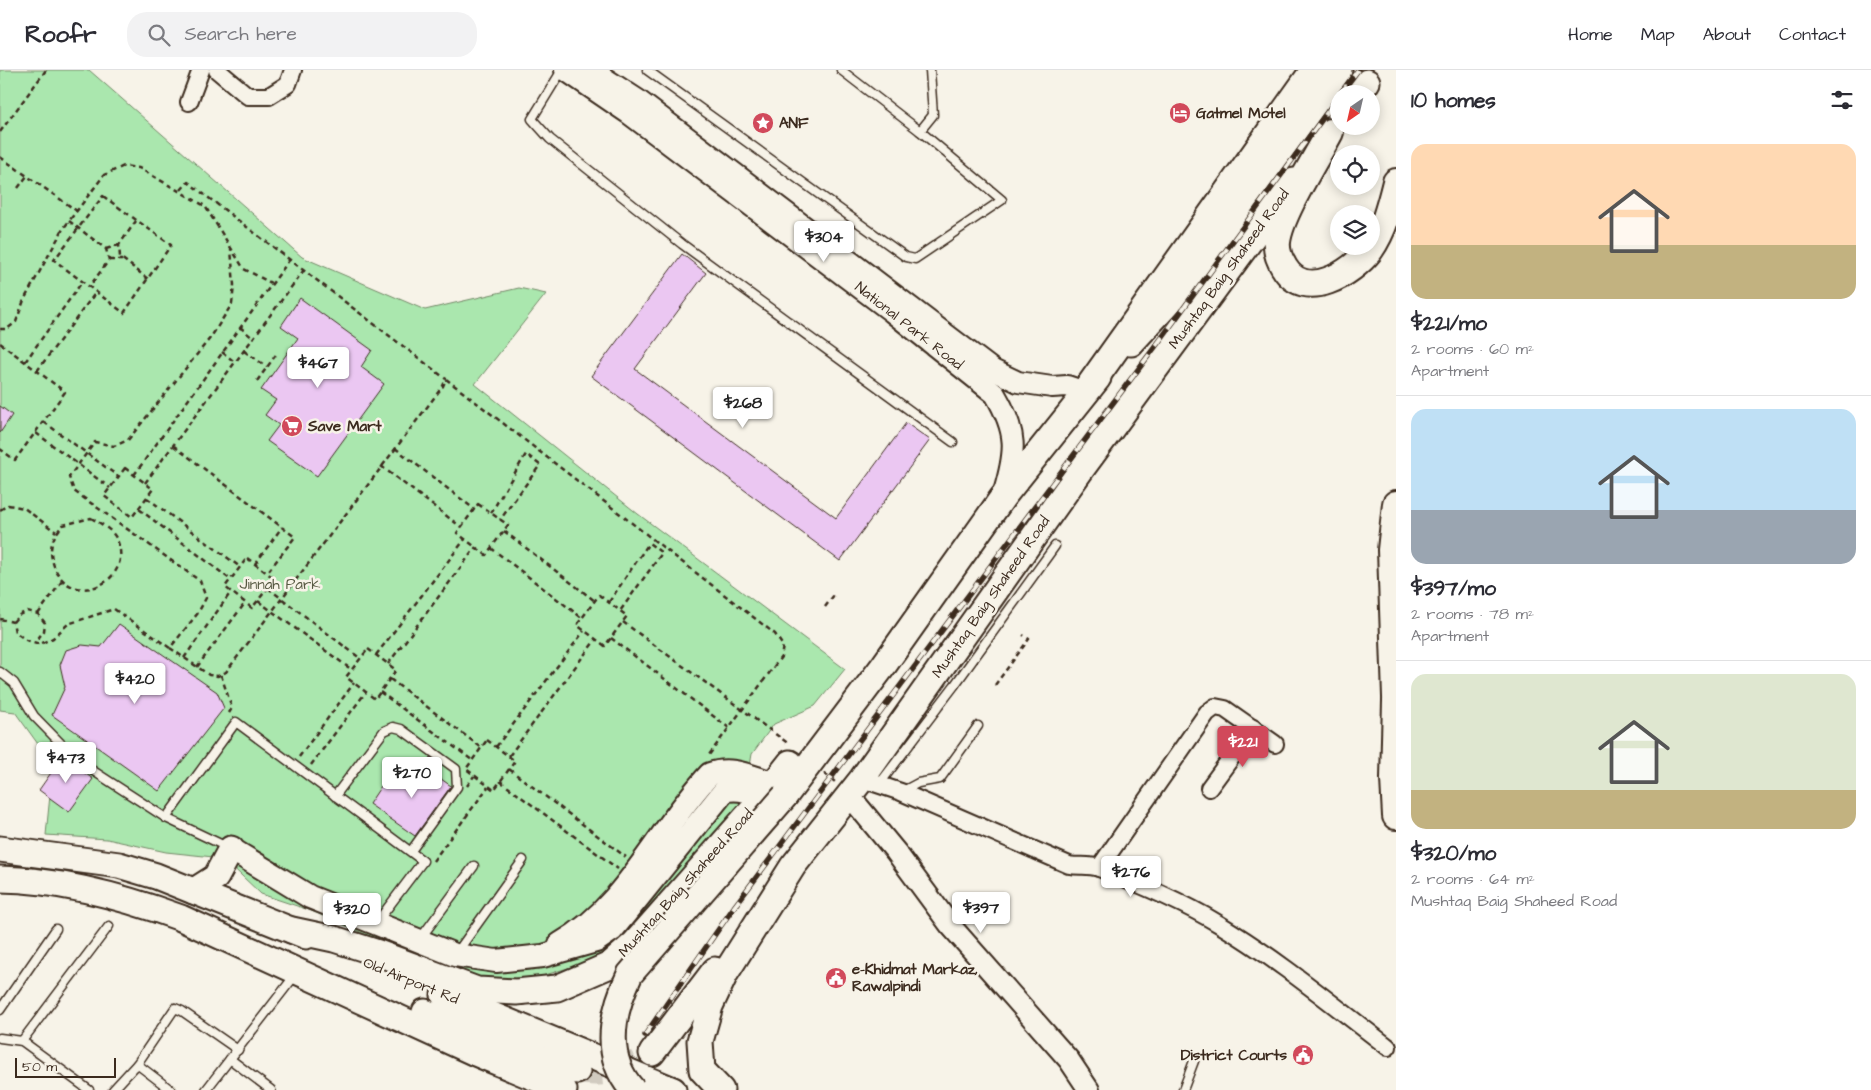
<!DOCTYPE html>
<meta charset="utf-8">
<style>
:root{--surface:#fff;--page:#f2f2f3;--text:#2b2b33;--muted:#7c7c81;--line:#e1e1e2;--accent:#d1495b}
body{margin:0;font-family:"Architects Daughter",sans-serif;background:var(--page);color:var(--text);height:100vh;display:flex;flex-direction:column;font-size:19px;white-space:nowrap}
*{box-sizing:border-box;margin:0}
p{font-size:16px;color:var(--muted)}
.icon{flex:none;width:28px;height:28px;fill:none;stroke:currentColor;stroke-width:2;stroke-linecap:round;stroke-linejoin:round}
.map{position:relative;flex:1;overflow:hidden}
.drawer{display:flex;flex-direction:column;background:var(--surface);width:475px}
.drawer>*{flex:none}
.needle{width:32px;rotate:214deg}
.tools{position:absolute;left:1330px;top:15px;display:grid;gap:10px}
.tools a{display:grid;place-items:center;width:50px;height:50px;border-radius:50%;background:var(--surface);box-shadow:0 2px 12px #0003;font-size:25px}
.scale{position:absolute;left:15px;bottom:12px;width:101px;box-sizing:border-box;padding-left:5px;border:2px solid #3b2a1e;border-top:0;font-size:14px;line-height:18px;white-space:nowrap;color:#3b2a1e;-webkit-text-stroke:4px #f7f3e8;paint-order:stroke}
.price{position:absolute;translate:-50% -42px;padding:0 11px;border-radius:5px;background:#fff;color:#222;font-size:16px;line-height:32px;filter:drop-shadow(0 1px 2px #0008)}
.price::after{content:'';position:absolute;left:50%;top:30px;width:15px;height:11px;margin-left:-8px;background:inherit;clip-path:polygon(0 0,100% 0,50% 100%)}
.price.current{background:var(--accent);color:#fff}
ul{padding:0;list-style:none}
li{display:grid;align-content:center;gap:10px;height:265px;padding:0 15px}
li+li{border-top:1px solid var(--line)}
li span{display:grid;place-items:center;height:155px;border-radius:15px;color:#555}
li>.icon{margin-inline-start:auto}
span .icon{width:90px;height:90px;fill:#fffc;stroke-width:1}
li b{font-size:21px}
h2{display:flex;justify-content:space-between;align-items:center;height:60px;padding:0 15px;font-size:21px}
header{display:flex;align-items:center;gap:30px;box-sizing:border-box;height:70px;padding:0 25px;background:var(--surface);border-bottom:1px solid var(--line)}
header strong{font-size:24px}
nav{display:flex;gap:28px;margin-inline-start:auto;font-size:18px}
.search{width:350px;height:45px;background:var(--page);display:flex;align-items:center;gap:12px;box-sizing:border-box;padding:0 18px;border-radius:20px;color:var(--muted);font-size:19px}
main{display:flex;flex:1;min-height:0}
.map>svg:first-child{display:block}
</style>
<header>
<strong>Roofr</strong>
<div class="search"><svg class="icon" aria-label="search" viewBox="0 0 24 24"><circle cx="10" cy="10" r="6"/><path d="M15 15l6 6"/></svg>Search here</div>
<nav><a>Home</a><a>Map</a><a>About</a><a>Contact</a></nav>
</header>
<main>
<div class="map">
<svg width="1396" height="1020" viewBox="0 0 1396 1020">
<rect width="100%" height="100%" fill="#f7f3e8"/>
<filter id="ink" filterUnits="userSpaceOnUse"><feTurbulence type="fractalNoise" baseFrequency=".02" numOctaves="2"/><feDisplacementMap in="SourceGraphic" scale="10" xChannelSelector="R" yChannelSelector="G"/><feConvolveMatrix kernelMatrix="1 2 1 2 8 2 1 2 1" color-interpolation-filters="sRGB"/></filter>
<g filter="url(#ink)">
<!-- green -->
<path fill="#aae7ae" stroke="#728866" d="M 0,0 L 89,0 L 302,187 L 425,240 L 519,218 L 546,224 L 475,314 L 638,444 L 845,599 L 815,636 L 774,654 L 752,684 L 744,730 L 639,861 L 610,885 L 529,910 L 470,909 L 309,840 L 261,824 L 223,788 L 166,782 L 107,769 L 46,765 L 53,695 L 15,642 L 0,640 Z"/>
<!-- building -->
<g fill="#ebc7f2" stroke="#3b2a1e">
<path d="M 682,184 L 706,203 L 635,299 L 836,448 L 906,353 L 930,370 L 840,491 L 591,306 Z"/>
<path d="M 300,228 L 372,280 L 361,297 L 384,314 L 317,406 L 267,371 L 279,355 L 265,345 L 276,330 L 261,320 L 298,268 L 281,256 Z"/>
<path d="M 0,336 L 12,345 L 0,363 Z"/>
<path d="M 119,554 L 217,622 L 224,638 L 159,721 L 52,645 L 65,617 L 60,595 L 66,580 L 82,575 L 101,577 Z"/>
<path d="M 62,687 L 93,709 L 69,742 L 39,720 Z"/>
<path d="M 430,687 L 440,695 L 434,704 L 451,716 L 415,766 L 369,734 L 387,707 L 407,721 Z"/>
</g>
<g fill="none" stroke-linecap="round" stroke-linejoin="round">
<!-- primary-tunnel -->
<path stroke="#d1cbc0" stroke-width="25" stroke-dasharray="25 12" stroke-linecap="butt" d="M 577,1001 C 606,1007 627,999 652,983"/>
<!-- service casing -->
<g stroke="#3b2a1e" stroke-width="11">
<g id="service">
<path d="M 562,0 L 532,49 L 550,69 L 682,174 L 953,372"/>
<path d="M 647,0 L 906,187 L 915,189 L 1002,130 L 920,61 L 841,0"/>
<path d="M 920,61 L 933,45 L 930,0"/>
<path d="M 0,602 L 14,613 L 34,646 L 78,691 L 166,748 L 227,777"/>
<path d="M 878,716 L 954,616 L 1055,476"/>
<path d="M 903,721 L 918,713 L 940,709 L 978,656"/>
<path d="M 335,726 L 384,661 L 393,657 L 401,659 L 456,699 L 457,717 L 411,781"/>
<path d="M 166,748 L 236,652 L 423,791 L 377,852"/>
<path d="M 420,869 L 474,796"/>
<path d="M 458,881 L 523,790"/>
<path d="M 0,940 L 56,859"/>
<path d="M 0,968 L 22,971 L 89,1020"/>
<path d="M 22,971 L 109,856"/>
<path d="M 230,989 L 271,1020"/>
<path d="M 113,1020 L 137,994"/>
<path d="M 171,1020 L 137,994 L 175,938 L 182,941 L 238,980"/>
<path d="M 206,1020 L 296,904"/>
<path d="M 1183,1020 L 1194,991"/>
</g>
</g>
<!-- minor casing -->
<g stroke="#3b2a1e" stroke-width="20">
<g id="minor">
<path d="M 217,0 L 248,26 L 269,26 L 288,14 L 293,0"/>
<path d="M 189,32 L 201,0"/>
<path d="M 862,709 L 901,722 L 1069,795 C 1080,797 1088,794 1099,798 C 1140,814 1181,831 1219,854 C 1279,890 1333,935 1388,977"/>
<path d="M 1209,718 L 1253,658"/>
<path d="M 1099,798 L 1207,643 L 1215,637 L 1225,639 L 1275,674"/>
</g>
</g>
<!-- tertiary casing -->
<g stroke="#3b2a1e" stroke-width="24">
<g id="tertiary">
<path d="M 565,0 L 628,43 L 892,242 L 995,324 C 1018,363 1016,381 1004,422"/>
<path d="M 592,0 L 638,30 L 993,300 L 1018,312 L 1052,317 L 1067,316 L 1085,322"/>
<path d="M 849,725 L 896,782 L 950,855 L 1069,990 L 1089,1020"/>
</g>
</g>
<!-- secondary casing -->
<g stroke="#3b2a1e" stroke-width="26">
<g id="secondary">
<path d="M 231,779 L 310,827 L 455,885 L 496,891 L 543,886 L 596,871 L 612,860 L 725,720 C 740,719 753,718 756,736"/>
<path d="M 560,874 C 627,836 658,759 710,704 C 732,696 751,707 773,713"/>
</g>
</g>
<!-- primary casing -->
<g stroke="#3b2a1e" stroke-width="29">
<g id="primary">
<path d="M 1358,24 L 1367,12"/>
<path d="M 1131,273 L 1172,229 L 1339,0"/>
<path d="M 785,726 L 884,595 L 1003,427 L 1098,308"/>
<path d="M 0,779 L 119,795 L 156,806 L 306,866"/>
<path d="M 0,809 C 61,810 124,827 181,848 L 473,982 L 564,1020"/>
<path d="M 194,821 L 216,807 L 231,779"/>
<path d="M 292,860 L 334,869 L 378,883 L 477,920 L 516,922 L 557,918 L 610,895 L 634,874 L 756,736 L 790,693"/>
<path d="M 444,925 L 673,1020"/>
<path d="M 425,942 L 522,982 L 577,1001"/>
<path d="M 652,983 L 715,900"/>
<path d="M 721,1020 L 702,1000 L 700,971 L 710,936 L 725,904 L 793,796 L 862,709 L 1083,397 L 1294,111"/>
</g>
</g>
<!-- trunk casing -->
<g stroke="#3b2a1e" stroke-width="30">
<g id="trunk">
<path d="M 1330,62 C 1316,89 1280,144 1277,172 C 1276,182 1279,189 1284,197 C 1305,233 1352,203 1370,180 C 1384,160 1390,136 1396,112"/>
<path d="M 1085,322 L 1314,0"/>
<path d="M 1396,434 L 1391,480 L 1396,627"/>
<path d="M 1396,631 L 1394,709 L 1396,746"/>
</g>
</g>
<!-- path -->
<g stroke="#3b2a1e" stroke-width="2.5" stroke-dasharray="5 4" stroke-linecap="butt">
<path d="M 0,62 L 46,0"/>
<path d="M 0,87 L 77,141"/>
<path d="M 18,118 L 27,106"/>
<path d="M 181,120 L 188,112 L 446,309"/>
<path d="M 103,126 L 171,175 L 124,243 L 54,190 Z"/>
<path d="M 69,151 L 106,179 L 109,190 L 89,217"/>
<path d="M 136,151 L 119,175 L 120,187 L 148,209"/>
<path d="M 106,179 L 119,175"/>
<path d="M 109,190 L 122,190"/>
<path d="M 240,257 L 254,269"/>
<path d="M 0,259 L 7,259 L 16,252 L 24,230 L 63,159 L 104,105 L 124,96 L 139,98 L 205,136 L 244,199 L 271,213"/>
<path d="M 0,273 L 65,322 L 15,390 L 0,379"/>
<path d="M 244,281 L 267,297"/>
<path d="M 222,282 L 236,293"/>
<path d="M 25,292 L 82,212"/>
<path d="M 37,301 L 96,222"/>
<path d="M 257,311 L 278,282"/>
<path d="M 44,352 L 119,407"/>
<path d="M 36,363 L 110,418"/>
<path d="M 174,376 L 295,467 L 267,503"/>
<path d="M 395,378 L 474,439"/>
<path d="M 381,396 L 461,457"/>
<path d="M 125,398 L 153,419 L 132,447 L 104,426 Z"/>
<path d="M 134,405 L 290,189"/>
<path d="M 145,413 L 304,200"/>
<path d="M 147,428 L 240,497"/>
<path d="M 478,434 L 508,455 L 486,485 L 457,463 Z"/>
<path d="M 139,439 L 231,510"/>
<path d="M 0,440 L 8,435 L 24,438 L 56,462"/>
<path d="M 491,443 L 526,384 L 540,395 L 500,450"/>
<path d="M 91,448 C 100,453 113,460 117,470 C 136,512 68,543 53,493 C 48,477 53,466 63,455 Z"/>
<path d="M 504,461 L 595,531"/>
<path d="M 491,478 L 582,548"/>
<path d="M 247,488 L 275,509 L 252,538 L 225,517 Z"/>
<path d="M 255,494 L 282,457"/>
<path d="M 268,518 L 361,589"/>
<path d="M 599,525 L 627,546 L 605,576 L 577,555 Z"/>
<path d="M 258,531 L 352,600"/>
<path d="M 609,532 L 649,473 L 662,483 L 620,541"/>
<path d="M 825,537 L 834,525"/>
<path d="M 38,544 L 62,511"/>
<path d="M 0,549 L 13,552 L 15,562 L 26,570 L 40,574 L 53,568 L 68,554 L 114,539 L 170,578 L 198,543 L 206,528 L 200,511 L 74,421 L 69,407 L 95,372 L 114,376 L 128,370 L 211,267 L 232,234 L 234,215 L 231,179"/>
<path d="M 13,552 L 19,545 L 27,541 L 38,544 L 45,553 L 44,561 L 35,572"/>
<path d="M 623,552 L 789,674"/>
<path d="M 611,568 L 729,658"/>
<path d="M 170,578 L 209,605 L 218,606 L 226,602 L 443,316 L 446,309 L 775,564 L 783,576 L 781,587 L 709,685"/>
<path d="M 368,579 L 396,600 L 375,629 L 346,607 Z"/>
<path d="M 376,585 L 465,469"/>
<path d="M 184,588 L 231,522"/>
<path d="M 388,594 L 476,477"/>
<path d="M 197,597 L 245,533"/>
<path d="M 221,605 L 232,638 L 229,643"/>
<path d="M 390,609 L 482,678"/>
<path d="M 995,615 L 1029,569 L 1023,565"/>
<path d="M 380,622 L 472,690"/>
<path d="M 487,670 L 515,691 L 494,720 L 466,699 Z"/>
<path d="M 496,677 L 584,561"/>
<path d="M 509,686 L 596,569"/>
<path d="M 299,687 L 354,613"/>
<path d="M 311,695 L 366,622"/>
<path d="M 509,699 L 626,787"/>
<path d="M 824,703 L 835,712"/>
<path d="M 500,711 L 618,799"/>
<path d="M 467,716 L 474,706"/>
<path d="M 433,791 L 488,717"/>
</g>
<!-- service -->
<use href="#service" stroke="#f7f3e8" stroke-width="8"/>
<!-- minor -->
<use href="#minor" stroke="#f7f3e8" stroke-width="16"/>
<!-- tertiary -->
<use href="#tertiary" stroke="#f7f3e8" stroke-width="20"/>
<!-- secondary -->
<use href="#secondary" stroke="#f7f3e8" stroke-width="22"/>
<!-- primary -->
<use href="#primary" stroke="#f7f3e8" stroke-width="25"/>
<!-- trunk -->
<use href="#trunk" stroke="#f7f3e8" stroke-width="26"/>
<!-- rail casing -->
<g stroke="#3b2a1e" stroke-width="5.5">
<g id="rail">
<path d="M 1340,24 L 1358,0"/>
<path d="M 645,965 L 734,837 L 1158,273 L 1339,26"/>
</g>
</g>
<!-- rail -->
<use href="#rail" stroke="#f7f3e8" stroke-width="4" stroke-dasharray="11" stroke-linecap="butt"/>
<!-- primary-bridge casing -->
<g stroke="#3b2a1e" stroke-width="29" stroke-linecap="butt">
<path id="primary-bridge" d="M 633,1020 C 602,986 612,942 630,904 L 785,726"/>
</g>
<!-- primary-bridge -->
<use href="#primary-bridge" stroke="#f7f3e8" stroke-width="25"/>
</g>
</g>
<!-- icons -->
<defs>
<g id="hotel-disc" transform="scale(1.125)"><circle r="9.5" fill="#d1495b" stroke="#f7f3e8"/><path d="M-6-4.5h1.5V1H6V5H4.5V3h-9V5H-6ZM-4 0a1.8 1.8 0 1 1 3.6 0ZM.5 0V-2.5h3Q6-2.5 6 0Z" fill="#fff"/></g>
<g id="sight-disc" transform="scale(1.125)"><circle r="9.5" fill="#d1495b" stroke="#f7f3e8"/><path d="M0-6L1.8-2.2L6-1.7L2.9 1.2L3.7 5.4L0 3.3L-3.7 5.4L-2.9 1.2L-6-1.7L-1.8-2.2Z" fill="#fff"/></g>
<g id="supermarket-disc" transform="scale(1.125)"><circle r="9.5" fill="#d1495b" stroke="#f7f3e8"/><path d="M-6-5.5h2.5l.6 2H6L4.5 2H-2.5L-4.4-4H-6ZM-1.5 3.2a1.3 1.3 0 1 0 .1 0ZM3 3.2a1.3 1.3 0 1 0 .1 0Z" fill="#fff"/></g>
<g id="civic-disc" transform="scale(1.125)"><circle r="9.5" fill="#d1495b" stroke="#f7f3e8"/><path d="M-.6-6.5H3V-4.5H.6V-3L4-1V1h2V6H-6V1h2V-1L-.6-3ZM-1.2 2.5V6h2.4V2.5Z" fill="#fff"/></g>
</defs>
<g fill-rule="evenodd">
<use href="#hotel-disc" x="1180" y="43"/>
<use href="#sight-disc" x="763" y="53"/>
<use href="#supermarket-disc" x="292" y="356"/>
<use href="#civic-disc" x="836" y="908"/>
<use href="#civic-disc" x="1303" y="985"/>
</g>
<g text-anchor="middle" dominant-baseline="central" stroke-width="5" stroke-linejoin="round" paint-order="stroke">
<!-- poi labels -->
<g font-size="15" font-weight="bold" fill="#3b2a1e" stroke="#f7f3e8" text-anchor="start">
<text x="1196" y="43">Gatmel Motel</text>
<text x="779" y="53">ANF</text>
<text x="308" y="356">Save Mart</text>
<text x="852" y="899">e-Khidmat Markaz,<tspan x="852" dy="17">Rawalpindi</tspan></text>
<text x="1287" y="985" text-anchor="end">District Courts</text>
</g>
<!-- street labels -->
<g font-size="15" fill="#3b2a1e" stroke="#f7f3e8">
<text transform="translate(1229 199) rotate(-54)">Mushtaq Baig Shaheed Road</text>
<text transform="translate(909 256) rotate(38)">National Park Road</text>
<text transform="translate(991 527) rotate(-55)">Mushtaq Baig Shaheed Road</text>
<text transform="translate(686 813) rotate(-48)">Mushtaq Baig Shaheed Road</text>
<text transform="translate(411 911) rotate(22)">Old Airport Rd</text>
</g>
<!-- park labels -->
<g font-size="15" fill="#575942" stroke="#f7f3e8">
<text x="280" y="514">Jinnah Park</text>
</g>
</g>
</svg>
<div class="tools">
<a><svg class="needle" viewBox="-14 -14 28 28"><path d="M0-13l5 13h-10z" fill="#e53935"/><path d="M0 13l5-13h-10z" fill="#7c7c81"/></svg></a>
<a><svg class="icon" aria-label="locate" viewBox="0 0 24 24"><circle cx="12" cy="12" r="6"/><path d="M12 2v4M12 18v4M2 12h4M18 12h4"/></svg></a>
<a><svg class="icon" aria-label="layers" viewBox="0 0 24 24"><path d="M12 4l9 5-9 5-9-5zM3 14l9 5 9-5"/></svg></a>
</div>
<div class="scale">50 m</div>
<b class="price" style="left:824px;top:193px">$304</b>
<b class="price" style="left:318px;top:319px">$467</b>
<b class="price" style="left:743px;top:359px">$268</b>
<b class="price" style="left:135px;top:635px">$420</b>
<b class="price current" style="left:1243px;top:698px">$221</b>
<b class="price" style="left:66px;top:714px">$473</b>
<b class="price" style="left:412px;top:729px">$270</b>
<b class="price" style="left:1131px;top:828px">$276</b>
<b class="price" style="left:981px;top:864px">$397</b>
<b class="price" style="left:352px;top:865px">$320</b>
</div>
<section class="drawer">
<h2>10 homes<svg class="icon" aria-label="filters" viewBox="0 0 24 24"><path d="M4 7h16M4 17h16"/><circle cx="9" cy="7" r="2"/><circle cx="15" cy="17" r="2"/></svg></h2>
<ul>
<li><span style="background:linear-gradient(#ffd9b3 65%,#c2b280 0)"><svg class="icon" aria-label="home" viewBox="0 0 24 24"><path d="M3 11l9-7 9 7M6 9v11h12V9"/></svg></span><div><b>$221/mo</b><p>2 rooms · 60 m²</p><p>Apartment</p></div></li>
<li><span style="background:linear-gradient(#bfe0f5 65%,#9aa5b1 0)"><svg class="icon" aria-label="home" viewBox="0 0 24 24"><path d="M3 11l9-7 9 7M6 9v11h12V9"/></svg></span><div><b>$397/mo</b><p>2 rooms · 78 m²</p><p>Apartment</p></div></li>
<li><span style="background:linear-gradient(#dfe7d0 75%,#c2b280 0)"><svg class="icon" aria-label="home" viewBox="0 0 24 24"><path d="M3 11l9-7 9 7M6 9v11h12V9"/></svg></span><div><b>$320/mo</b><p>2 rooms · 64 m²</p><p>Mushtaq Baig Shaheed Road</p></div></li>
</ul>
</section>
</main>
